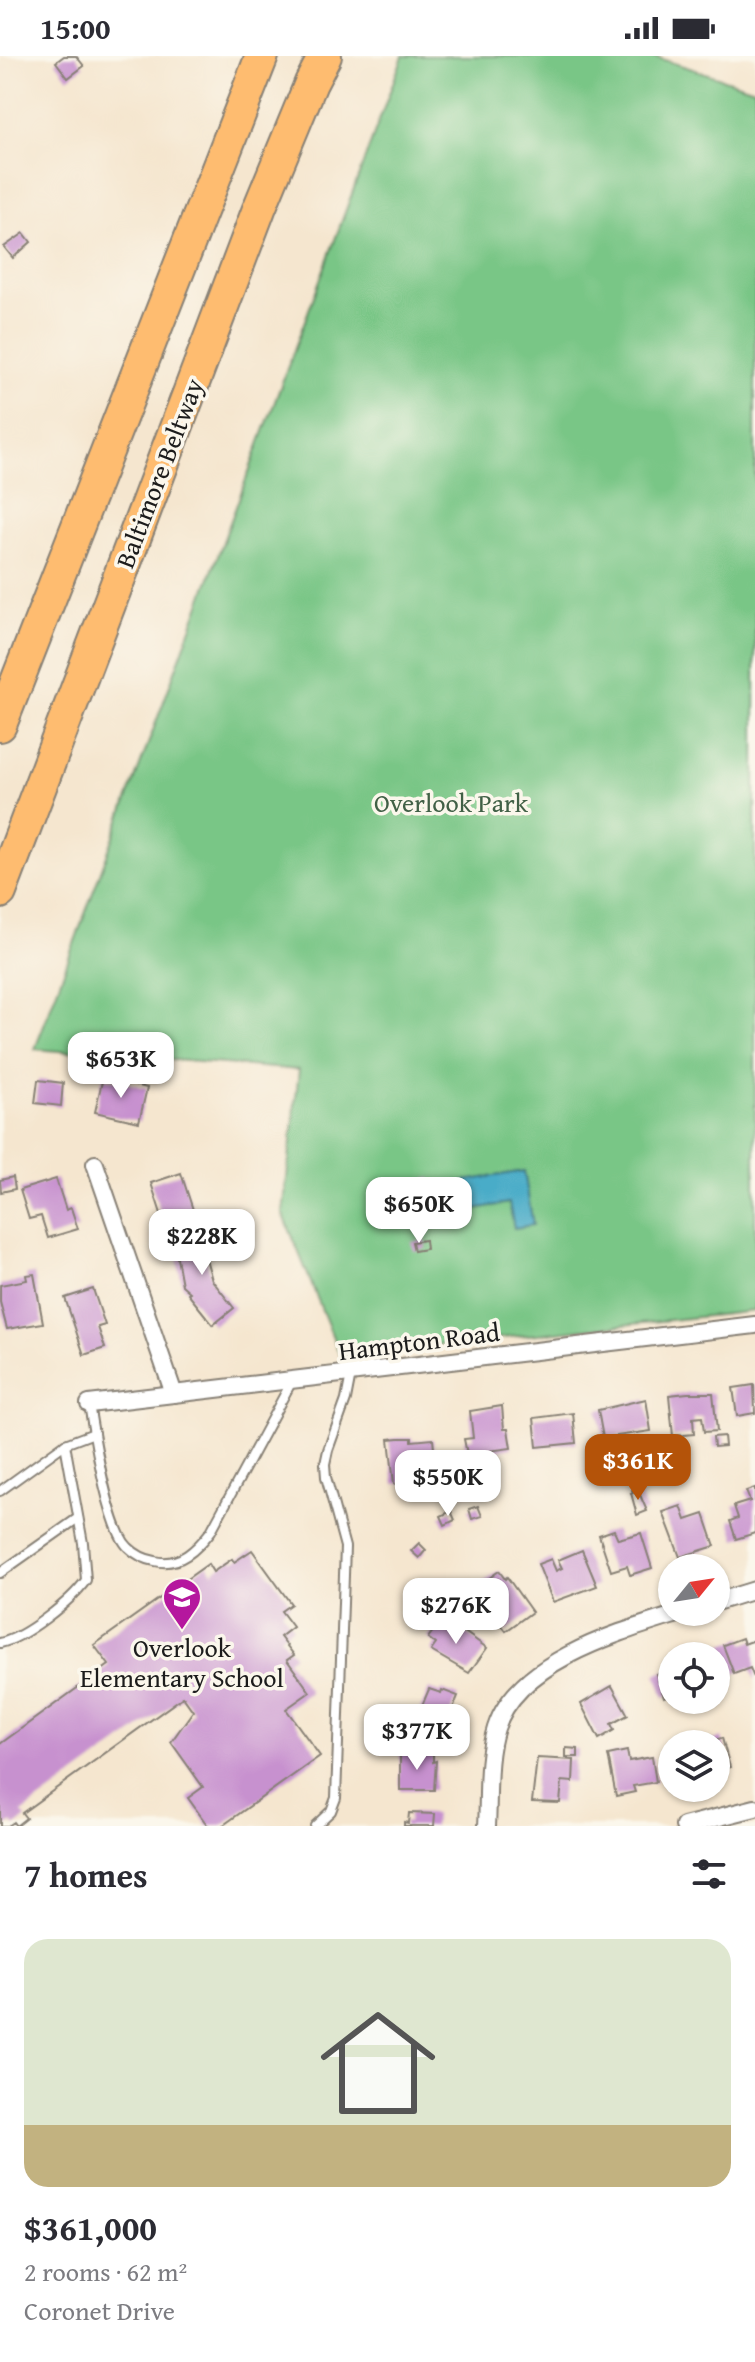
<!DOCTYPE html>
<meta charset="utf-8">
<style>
:root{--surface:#fff;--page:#f2f2f3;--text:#2b2b33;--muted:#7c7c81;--line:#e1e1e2;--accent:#b45309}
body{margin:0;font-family:"Gentium Book Plus",serif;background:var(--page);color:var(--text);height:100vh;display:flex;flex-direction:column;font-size:30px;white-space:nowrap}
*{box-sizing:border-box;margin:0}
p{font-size:26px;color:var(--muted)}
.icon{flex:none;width:44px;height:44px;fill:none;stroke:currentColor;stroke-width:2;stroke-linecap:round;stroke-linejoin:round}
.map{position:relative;height:1770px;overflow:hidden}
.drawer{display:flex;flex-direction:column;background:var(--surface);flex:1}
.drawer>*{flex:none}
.needle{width:52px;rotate:60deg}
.buttons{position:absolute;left:658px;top:1498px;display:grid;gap:16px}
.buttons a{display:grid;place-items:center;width:72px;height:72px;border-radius:50%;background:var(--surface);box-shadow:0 2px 6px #0004;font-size:40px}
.price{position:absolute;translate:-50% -68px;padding:0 18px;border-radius:16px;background:#fff;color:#222;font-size:26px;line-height:52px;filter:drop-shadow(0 2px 4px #0008)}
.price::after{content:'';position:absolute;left:50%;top:48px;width:24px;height:18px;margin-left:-12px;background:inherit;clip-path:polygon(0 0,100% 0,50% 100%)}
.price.on{background:var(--accent);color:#fff}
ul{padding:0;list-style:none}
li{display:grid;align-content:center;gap:16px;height:424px;padding:0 24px}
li+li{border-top:2px solid var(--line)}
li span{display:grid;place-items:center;height:248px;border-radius:24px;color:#555}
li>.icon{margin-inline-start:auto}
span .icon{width:144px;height:144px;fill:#fffc;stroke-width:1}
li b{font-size:34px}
h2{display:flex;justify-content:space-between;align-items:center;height:96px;padding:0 24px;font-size:34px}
.status{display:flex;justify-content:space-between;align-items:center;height:56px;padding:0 40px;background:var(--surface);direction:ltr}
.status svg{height:22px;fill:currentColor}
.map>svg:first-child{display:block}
</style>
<div class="status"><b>15:00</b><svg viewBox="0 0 49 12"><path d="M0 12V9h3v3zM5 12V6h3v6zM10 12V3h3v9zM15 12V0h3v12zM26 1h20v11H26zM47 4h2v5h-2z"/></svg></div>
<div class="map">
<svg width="755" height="1770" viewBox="0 0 755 1770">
<rect width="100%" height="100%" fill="#fbf7ec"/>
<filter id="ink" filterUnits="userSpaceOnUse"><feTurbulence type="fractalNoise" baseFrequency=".0125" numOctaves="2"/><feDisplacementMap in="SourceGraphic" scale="16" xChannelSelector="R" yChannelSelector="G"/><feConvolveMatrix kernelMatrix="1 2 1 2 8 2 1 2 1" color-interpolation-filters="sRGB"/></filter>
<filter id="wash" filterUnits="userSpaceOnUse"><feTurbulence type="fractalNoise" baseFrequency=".006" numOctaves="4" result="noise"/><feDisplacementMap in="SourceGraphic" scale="32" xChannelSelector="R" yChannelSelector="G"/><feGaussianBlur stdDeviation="1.8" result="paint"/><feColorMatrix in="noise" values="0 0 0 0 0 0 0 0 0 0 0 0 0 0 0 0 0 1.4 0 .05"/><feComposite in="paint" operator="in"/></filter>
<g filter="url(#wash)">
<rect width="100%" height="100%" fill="#f5e6cf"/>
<!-- green -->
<path fill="#79c686" stroke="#4a7151" stroke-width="2" d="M 403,0 L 652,0 L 755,33 L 755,1255 L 340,1299 L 283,1157 L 299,1014 L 35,993 Z"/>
<!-- water -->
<path fill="#49acc8" stroke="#326472" stroke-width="2" d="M 524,1115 L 533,1169 L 514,1172 L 509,1147 L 452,1157 L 447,1128 Z"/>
<g id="blocks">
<!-- building -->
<g fill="#c791cf">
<path d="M 64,0 L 76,0 L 84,10 L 68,22 L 56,6 Z"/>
<path d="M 24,177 L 31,186 L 13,202 L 4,191 Z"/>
<path d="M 103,1021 L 147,1032 L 139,1066 L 95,1056 Z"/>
<path d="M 38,1024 L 63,1027 L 61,1050 L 35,1047 Z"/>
<path d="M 181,1117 L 194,1157 L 164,1167 L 151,1127 Z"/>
<path d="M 13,1121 L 15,1133 L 1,1136 L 0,1124 Z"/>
<path d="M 431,1122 L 436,1152 L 410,1157 L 404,1127 Z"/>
<path d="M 56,1123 L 66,1154 L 71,1152 L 78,1173 L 48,1182 L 41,1160 L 29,1163 L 20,1134 Z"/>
<path d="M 216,1177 L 221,1195 L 205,1199 L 212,1224 L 234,1252 L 213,1269 L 188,1238 L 190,1236 L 182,1229 L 175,1191 L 189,1188 L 188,1184 Z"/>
<path d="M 425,1184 L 426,1193 L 414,1195 L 412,1186 Z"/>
<path d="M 34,1218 L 43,1267 L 7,1273 L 0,1246 L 0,1229 L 27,1224 L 26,1219 Z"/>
<path d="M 93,1233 L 105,1269 L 98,1271 L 105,1292 L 84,1299 L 65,1242 Z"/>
<path d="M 754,1329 L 755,1357 L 737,1360 L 733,1332 Z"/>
<path d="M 688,1337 L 713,1337 L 717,1375 L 704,1376 L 702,1361 L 693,1362 L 694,1378 L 673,1380 L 669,1339 Z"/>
<path d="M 646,1343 L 651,1375 L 603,1382 L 598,1354 Z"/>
<path d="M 502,1350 L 504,1373 L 508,1373 L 511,1392 L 467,1398 L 464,1383 L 473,1382 L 470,1355 Z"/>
<path d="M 573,1357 L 576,1387 L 537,1391 L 534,1362 Z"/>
<path d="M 724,1380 L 725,1390 L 714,1391 L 713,1381 Z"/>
<path d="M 399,1382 L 412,1382 L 412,1385 L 433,1383 L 437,1423 L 394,1428 L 389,1383 Z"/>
<path d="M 637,1432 L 647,1455 L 637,1459 L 631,1437 L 633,1437 L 632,1434 Z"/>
<path d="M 755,1432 L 755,1477 L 736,1483 L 730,1465 L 738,1462 L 734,1450 L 750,1445 L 746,1435 Z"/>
<path d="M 478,1450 L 482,1460 L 472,1463 L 469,1453 Z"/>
<path d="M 681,1450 L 686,1464 L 704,1458 L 715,1490 L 680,1501 L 663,1456 Z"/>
<path d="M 451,1455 L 455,1464 L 445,1469 L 441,1460 Z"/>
<path d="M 614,1474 L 618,1483 L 641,1477 L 652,1512 L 630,1519 L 627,1510 L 611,1515 L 599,1479 Z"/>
<path d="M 419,1487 L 426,1494 L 419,1502 L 411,1495 Z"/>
<path d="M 252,1494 L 291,1548 L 281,1555 L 293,1571 L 280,1581 L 294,1599 L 287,1604 L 310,1636 L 286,1653 L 320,1700 L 222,1770 L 208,1770 L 188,1742 L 203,1731 L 171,1686 L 193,1655 L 183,1641 L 22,1757 L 26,1762 L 16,1770 L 13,1766 L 7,1770 L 0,1770 L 0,1688 L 109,1609 L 94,1589 L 208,1508 L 213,1516 L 232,1503 L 234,1506 Z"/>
<path d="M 582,1494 L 597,1530 L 553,1546 L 538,1508 L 551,1503 L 556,1515 L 562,1512 L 558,1504 Z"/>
<path d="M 499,1515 L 505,1523 L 507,1521 L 532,1556 L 506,1575 L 492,1556 L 489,1557 L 478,1542 L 487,1536 L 481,1528 Z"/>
<path d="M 441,1564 L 449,1570 L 452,1567 L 487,1592 L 469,1617 L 431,1595 L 436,1588 L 428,1582 Z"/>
<path d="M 742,1582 L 744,1588 L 755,1584 L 755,1624 L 750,1612 L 734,1618 L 723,1589 Z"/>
<path d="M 672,1613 L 672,1638 L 664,1641 L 656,1618 Z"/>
<path d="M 612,1630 L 628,1659 L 611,1668 L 614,1674 L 599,1683 L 581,1648 Z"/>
<path d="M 429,1633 L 441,1637 L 442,1634 L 458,1640 L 444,1674 L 416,1664 Z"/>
<path d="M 722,1682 L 730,1711 L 716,1715 L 716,1688 L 702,1687 Z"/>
<path d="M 566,1692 L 578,1693 L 578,1701 L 566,1701 Z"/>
<path d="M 627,1695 L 629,1705 L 652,1701 L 656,1726 L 633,1730 L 635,1736 L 616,1740 L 608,1699 Z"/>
<path d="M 400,1698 L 433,1698 L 433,1706 L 436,1705 L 434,1734 L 400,1734 Z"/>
<path d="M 537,1702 L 574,1704 L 573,1726 L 562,1725 L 560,1747 L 532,1746 Z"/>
<path d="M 409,1757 L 435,1758 L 434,1770 L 404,1770 L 404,1766 L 408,1767 Z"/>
</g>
</g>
</g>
<g filter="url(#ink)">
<use href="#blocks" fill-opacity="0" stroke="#888176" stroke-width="2"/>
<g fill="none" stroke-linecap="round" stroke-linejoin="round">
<!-- lane casing -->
<g stroke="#888176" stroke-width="12">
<g id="lane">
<path d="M 89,1348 C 94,1378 108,1472 128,1491 C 136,1499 144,1503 155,1505 C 180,1511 197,1493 211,1475 L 292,1325"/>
<path d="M 0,1435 L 65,1388 L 94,1377"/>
<path d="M 0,1517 L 78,1462"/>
<path d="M 0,1587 C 25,1582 71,1545 86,1524 L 83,1487 L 65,1388"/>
<path d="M 315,1770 L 331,1755 L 336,1742 L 345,1491 L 326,1421 L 325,1408 L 328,1394 L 346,1344 L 351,1318"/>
</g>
</g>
<!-- street casing -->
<g stroke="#888176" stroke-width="20">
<g id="street">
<path d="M 95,1108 L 174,1338"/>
<path d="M 89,1348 L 755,1269"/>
<path d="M 716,1546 L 755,1534"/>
<path d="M 487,1770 C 489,1737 486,1703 496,1672 C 518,1603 624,1575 684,1556"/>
<path d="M 684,1770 L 755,1752"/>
</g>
</g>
<!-- highway casing -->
<g stroke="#888176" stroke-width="36">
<g id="highway">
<path d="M 0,669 L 262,0"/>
<path d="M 0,836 L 259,153 L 311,27 L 325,0"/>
</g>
</g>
<!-- lane -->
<use href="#lane" stroke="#fff" stroke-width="8"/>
<!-- street -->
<use href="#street" stroke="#fff" stroke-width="16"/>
<!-- highway -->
<use href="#highway" stroke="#febc70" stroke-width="32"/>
</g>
</g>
<!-- icons -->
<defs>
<g id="school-pin" transform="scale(2)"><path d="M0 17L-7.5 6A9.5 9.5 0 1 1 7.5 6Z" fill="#b5179e" stroke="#fbf7ec"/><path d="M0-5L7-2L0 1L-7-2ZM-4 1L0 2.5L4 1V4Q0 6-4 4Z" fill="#fff"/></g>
</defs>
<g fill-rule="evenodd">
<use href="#school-pin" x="182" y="1541"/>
</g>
<g text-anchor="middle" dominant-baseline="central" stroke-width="7" stroke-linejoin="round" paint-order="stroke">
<!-- street labels -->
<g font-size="26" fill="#1c1c1c" stroke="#fbf7ec">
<text transform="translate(159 417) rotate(-69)">Baltimore Beltway</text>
<text transform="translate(419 1285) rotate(-7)">Hampton Road</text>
</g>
<!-- park labels -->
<g font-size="26" fill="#416046" stroke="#fbf7ec">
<text x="451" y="746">Overlook Park</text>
</g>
<!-- poi labels -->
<g font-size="26" fill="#1c1c1c" stroke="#fbf7ec">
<text x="182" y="1591">Overlook<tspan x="182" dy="30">Elementary School</tspan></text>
</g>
</g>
</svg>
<div class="buttons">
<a><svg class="needle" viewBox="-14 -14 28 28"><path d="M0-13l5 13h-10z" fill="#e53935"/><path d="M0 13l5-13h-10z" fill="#7c7c81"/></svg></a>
<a><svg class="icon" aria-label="locate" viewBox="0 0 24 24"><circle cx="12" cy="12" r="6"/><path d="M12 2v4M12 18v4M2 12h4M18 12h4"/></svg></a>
<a><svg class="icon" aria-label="layers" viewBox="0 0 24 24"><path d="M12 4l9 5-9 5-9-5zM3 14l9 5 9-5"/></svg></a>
</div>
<b class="price" style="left:121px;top:1044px">$653K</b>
<b class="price" style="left:419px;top:1189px">$650K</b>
<b class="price" style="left:202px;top:1221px">$228K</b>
<b class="price on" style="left:638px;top:1446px">$361K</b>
<b class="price" style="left:448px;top:1462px">$550K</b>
<b class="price" style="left:456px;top:1590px">$276K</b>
<b class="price" style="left:417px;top:1716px">$377K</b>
</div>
<section class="drawer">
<h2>7 homes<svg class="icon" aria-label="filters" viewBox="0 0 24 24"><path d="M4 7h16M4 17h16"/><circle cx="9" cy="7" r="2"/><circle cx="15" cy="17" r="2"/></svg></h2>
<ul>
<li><span style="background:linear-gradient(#dfe7d0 75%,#c2b280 0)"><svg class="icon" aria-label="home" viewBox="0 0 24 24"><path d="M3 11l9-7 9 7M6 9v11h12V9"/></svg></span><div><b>$361,000</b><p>2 rooms · 62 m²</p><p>Coronet Drive</p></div></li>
</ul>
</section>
